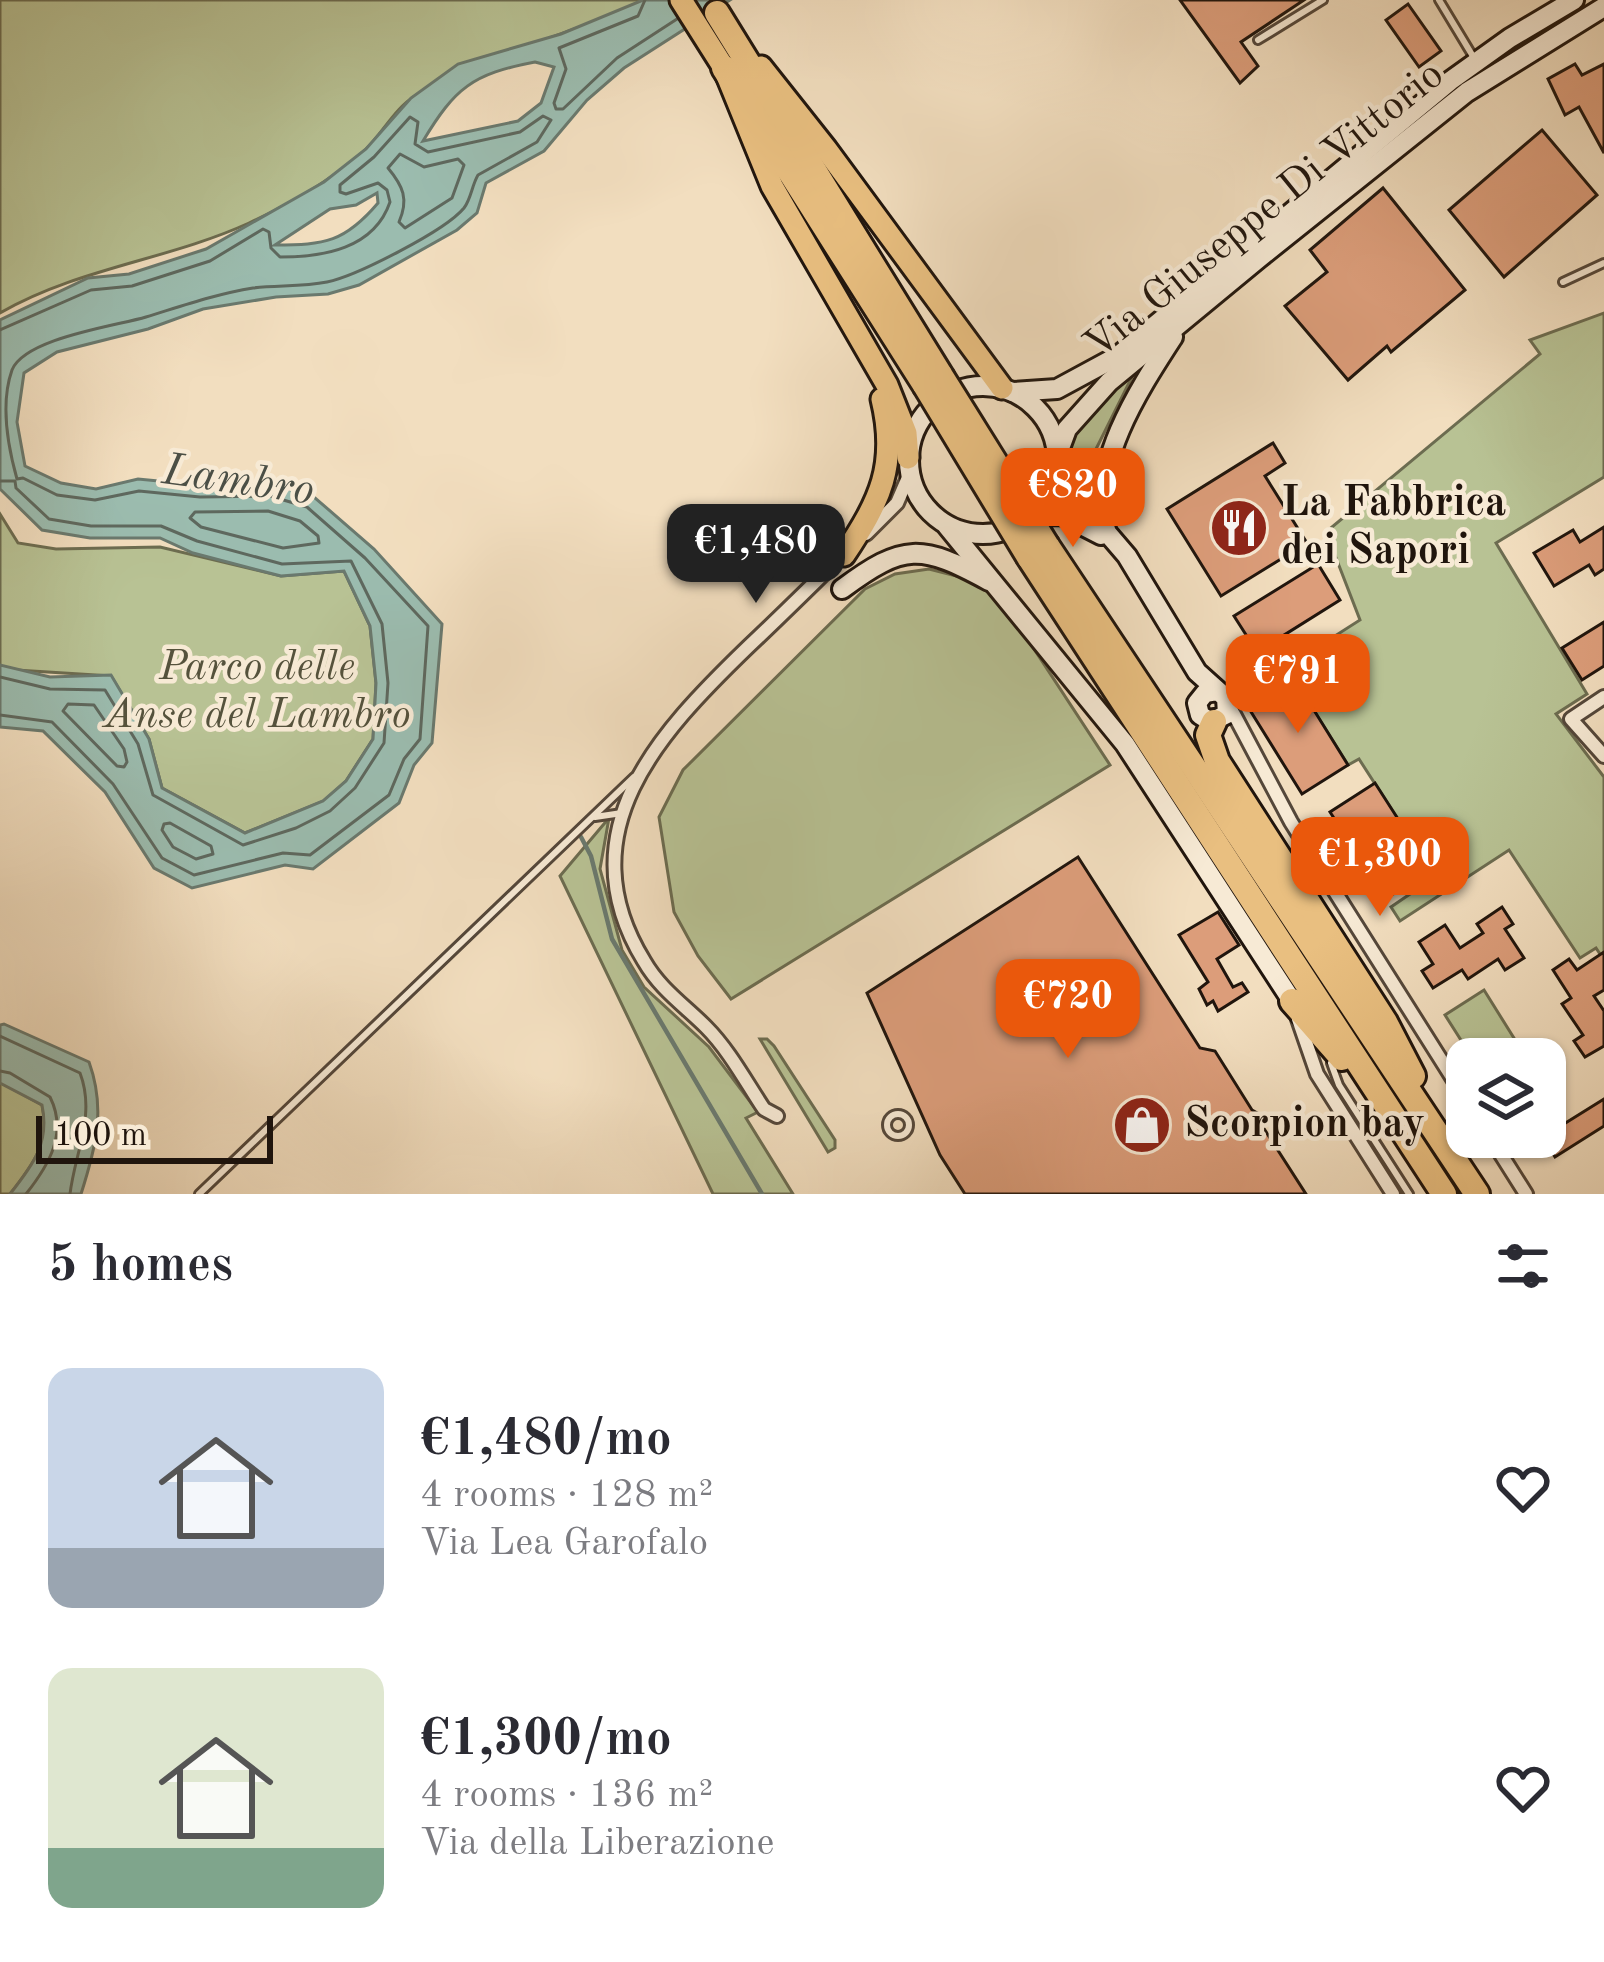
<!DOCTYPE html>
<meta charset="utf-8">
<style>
:root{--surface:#fff;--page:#f2f2f3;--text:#2b2b33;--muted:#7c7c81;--accent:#ea580c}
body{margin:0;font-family:"Old Standard TT",serif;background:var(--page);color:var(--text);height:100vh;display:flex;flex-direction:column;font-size:45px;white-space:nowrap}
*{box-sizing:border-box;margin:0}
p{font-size:39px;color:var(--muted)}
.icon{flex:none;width:66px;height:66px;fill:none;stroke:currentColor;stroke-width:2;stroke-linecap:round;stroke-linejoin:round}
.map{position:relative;height:1194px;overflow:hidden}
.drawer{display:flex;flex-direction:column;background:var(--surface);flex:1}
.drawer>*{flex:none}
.buttons{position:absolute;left:1446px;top:1038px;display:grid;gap:24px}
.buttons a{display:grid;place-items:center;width:120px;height:120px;border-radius:24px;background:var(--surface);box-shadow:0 3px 9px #0004;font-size:60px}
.scale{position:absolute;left:36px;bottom:30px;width:237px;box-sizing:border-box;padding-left:12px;border:6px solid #20150d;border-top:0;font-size:33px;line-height:42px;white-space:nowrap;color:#20150d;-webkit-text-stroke:9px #f7ead5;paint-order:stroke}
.price{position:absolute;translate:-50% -102px;padding:0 27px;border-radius:24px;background:var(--accent);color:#fff;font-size:39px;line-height:78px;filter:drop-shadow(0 3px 6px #0008)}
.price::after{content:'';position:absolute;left:50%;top:72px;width:36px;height:27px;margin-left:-18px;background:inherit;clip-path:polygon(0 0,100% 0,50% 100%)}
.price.on{background:#222;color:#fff}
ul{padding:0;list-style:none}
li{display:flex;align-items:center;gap:36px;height:300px;padding:0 48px}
li span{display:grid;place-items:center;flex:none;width:336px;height:240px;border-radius:24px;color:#555}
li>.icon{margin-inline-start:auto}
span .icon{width:144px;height:144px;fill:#fffc;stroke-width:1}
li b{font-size:51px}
h2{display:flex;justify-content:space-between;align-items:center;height:144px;padding:0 48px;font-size:51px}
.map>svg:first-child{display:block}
</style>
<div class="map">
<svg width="1604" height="1194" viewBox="0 0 1604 1194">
<rect width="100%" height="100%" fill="#f2debf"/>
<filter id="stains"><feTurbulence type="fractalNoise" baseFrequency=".00167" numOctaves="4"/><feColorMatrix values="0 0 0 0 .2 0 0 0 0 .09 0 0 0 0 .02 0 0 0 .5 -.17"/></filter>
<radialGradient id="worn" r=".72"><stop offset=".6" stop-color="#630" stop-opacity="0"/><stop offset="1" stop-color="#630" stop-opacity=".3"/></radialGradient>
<!-- green -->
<g fill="#b8c294" stroke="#6c6c50" stroke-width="3">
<path d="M 0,0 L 643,0 C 569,37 486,53 415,96 C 395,108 382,134 365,150 C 332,180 290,204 249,223 C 168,260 78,268 0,313 Z"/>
<path d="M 1604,313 L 1604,477 L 1496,543 L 1587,694 L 1556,714 L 1604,777 L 1604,960 L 1596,948 L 1580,958 L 1509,850 L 1400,921 L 1391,907 L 1435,877 L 1359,759 L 1348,765 L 1294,679 L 1248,707 L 1241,696 L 1360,620 L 1326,532 L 1540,354 L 1530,340 Z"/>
<path d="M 1135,371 L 1094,453 L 1087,497 C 1080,487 1069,476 1067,464 C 1064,431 1113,390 1135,371 Z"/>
<path d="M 0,514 L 18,543 L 56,549 L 160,547 L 281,576 L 344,571 L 370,626 L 376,683 L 373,739 L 346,781 L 324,801 L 245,833 L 162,788 L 149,739 L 111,676 L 0,669 Z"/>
<path d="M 929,569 L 972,580 L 1002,600 L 1110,765 L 731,999 L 698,956 L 674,912 L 659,817 L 683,770 L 865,589 L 895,574 Z"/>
<path d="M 609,818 L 600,869 L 622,950 L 644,987 L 709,1047 L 758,1112 L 746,1118 L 793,1194 L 713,1194 L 560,876 Z"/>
<path d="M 1484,990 L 1527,1059 L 1473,1059 L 1445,1015 Z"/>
<path d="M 760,1039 L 767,1039 L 774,1046 L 835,1140 L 835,1148 L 828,1152 Z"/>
<path d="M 0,1082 L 42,1105 C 50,1143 33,1165 10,1194 L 0,1194 Z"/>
</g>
<!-- water -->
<g fill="#9bbcaf" stroke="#6a796e" stroke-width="3" fill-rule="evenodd">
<path d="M 643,0 L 730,0 L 624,68 L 587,100 L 544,151 L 486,183 L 477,213 L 457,230 L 359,285 L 328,294 L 276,297 L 203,309 L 148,329 L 57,352 L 24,373 L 17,422 L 25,466 L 61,483 L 96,489 L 138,479 L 200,485 L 272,484 L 314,497 L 374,549 L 442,624 L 432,743 L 414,765 L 399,803 L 313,869 L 285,865 L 192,888 L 154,868 L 105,792 L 43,731 L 0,727 L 0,665 L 50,677 L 111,675 L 149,739 L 162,788 L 245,833 L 323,801 L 346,781 L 373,739 L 376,683 L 370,626 L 344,571 L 281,576 L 193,553 L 160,538 L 90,538 L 42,530 L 0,489 L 0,320 L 88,278 L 129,274 L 206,249 L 324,182 L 366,149 L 411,98 L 458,64 L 561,34 ZM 535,62 L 554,67 L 541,103 L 518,121 L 423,141 C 455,88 472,74 535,62 ZM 377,193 L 378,203 C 345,242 325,245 275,245 L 330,209 L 356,205 Z"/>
<path d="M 4,1024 L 89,1062 C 106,1109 96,1147 81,1194 L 10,1194 C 33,1165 50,1143 42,1105 L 0,1083 L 0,1025 Z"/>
</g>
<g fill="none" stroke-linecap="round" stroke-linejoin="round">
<!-- shore -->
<g stroke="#5e685e" stroke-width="3">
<path d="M 645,0 L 638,16 L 559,48 L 566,69 L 554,103 L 556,109 L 563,109 L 617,58 L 677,19"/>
<path d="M 400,154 L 424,167 L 458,159 L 464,165 L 452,198 L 405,228 L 399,222 C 409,199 403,186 388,168 Z"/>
<path d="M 0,330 L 91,290 L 132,286 L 210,261 L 263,229 L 269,232 L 271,248 L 280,257 C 323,257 374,249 390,202 L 387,190 L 378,183 L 346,194 L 340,192 L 340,185 L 374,157 L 410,117 L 418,122 L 415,144 L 428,152 L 520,132 L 543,116 L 551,120 L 537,142 L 478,175 C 472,185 471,199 464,208 C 445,231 356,276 327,282 C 302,287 277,285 253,288 C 216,294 182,306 146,317 C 116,326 25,338 12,370 C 0,404 8,447 17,479 L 23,478 L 57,495 L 95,500 L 139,491 L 200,497 L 270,496 L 307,507 L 365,558 L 428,626 L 420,739 L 404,759 L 389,795 L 310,855 L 283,853 L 194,875 L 162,858 L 113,784 L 52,722 L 0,715"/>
<path d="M 0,481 L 15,481 L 16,488 L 49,519 L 91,526 L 161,526 L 197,541 L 282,564 L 351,561 L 382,624 L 388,683 L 384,743 L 355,788 L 330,811 L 296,828 L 243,845 L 153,795 L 138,744 L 105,690 L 50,689 L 0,677"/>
<path d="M 268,511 L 300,521 L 318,536 L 319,543 L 283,548 L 201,527 L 190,518 L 195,512 Z"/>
<path d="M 94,705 L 124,749 L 127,762 L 124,767 L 117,766 L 63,711 L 68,704 Z"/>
<path d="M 170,823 L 211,846 L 213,854 L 196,859 L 173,847 L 162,830 L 164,824 Z"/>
<path d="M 0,1036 L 80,1073 C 96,1115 75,1152 70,1194"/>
<path d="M 0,1071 L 10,1073 L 50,1097 C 68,1133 49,1165 26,1194"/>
</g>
<!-- stream -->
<path stroke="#6a796e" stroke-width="4.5" d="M 581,837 L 591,856 L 612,939 L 762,1194"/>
</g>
<!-- building -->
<g fill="#dc9d7a" stroke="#20150d" stroke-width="3">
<path d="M 1180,0 L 1304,0 L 1241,42 L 1258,66 L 1240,83 Z"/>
<path d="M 1408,4 L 1441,51 L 1419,67 L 1386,20 Z"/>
<path d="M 1575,64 L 1582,75 L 1604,64 L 1604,153 L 1579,107 L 1565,115 L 1548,79 Z"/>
<path d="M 1542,130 L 1597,195 L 1504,277 L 1449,210 Z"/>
<path d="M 1383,188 L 1465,290 L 1391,352 L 1387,346 L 1348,380 L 1285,306 L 1327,272 L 1310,250 Z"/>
<path d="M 1273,443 L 1285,463 L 1265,476 L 1307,543 L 1221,596 L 1167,509 Z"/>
<path d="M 1604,527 L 1604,569 L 1595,575 L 1589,565 L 1554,586 L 1534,553 L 1573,530 L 1580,542 Z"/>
<path d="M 1318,564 L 1340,600 L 1257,652 L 1234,616 Z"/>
<path d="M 1604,622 L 1604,666 L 1582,680 L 1562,648 Z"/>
<path d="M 1294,678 L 1348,765 L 1302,794 L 1248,707 Z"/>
<path d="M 1375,783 L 1432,872 L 1386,898 L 1330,812 Z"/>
<path d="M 1078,857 L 1200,1048 L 1215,1051 L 1252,1110 L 1259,1114 L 1261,1124 L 1306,1194 L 965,1194 L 940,1155 L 867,993 Z"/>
<path d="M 1502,907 L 1513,924 L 1505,929 L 1524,958 L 1505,970 L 1498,959 L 1468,979 L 1462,970 L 1433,988 L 1422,971 L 1433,964 L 1419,942 L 1445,925 L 1460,948 L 1483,933 L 1477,924 Z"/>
<path d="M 1218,912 L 1239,945 L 1217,959 L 1233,987 L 1242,983 L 1248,992 L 1218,1011 L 1213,1001 L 1207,1005 L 1199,989 L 1208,982 L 1179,935 Z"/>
<path d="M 1604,952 L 1604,990 L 1594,996 L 1604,1011 L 1604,1046 L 1585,1057 L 1574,1041 L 1583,1035 L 1562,1004 L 1571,998 L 1553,970 L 1569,959 L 1577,970 Z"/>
<path d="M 1604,1099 L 1604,1126 L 1555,1157 L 1543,1137 Z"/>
</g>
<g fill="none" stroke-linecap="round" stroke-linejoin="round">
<!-- lane casing -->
<g stroke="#54473a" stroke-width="12">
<g id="lane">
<path d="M 1439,0 L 1474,58"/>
<path d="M 1258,40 L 1323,0"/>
<path d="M 1563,282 L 1604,263"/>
<path d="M 595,817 L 622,813"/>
<path d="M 1331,1063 L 1339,1085 L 1409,1194"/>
<circle cx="898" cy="1125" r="11"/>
<path d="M 199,1194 L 634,777"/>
</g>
</g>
<!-- street casing -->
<g stroke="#54473a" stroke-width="18">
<g id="street">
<path d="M 866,534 L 897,503 L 910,473"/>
<path d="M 1604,697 L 1571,719 L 1604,756"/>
<path d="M 1229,705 L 1291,822 L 1467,1101"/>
<path d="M 1298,1019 L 1317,1074 L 1393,1194"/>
<path d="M 777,1116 L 764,1109 C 746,1082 729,1050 706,1027 C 684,1005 660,989 644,961 C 565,832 659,733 748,647 C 781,616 813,584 846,552"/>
<path d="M 1490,1137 L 1526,1194"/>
</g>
</g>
<!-- secondary casing -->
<g stroke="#20150d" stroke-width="24">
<g id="secondary">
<circle cx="983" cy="460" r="74"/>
<path d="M 1013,392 L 1057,389 L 1118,356 L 1450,81 L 1510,38 L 1574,0"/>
<path d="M 1057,456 L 1067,429 L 1109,382 L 1258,259 L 1467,92 L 1604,7"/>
<path d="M 1057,467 L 1073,493 L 1127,556 L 1197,672 L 1226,698 L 1227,714 L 1211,722 L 1200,715 L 1197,703 L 1205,693 L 1217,691"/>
<path d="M 1032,516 L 1062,515 L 1101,535"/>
<path d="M 947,526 L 1125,744 L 1292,1001"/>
<path d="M 1106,530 C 1090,464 1138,391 1173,337"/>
<path d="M 842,589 C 904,543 921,544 989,581"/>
</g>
</g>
<!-- primary casing -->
<g stroke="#20150d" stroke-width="27">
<g id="primary">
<path d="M 681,0 L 724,68 L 772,186 L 887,385 L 906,433 L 908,458"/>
<path d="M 761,67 L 826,149 L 1002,388"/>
<path d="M 844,555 C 880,501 898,465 882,399"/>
</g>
</g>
<!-- highway casing -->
<g stroke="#20150d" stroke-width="30">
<g id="highway">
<path d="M 717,13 L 941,376"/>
<path d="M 724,68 L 925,385"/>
<path d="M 1047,546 L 1477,1194"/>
<path d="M 1029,557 L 1444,1194"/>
<path d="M 1214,722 L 1208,735 L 1217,761 L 1385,1022 L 1413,1076"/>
<path d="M 1292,1001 L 1342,1058"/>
</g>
</g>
<!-- lane -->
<use href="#lane" stroke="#f7ead5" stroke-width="6"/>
<!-- street -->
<use href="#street" stroke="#f7ead5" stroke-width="12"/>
<!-- secondary -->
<use href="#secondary" stroke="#f7ead5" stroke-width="18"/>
<!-- primary -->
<use href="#primary" stroke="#e9bf80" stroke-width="21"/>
<!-- highway -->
<use href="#highway" stroke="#e9bf80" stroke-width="24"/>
<!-- highway-bridge casing -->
<g stroke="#20150d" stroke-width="30" stroke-linecap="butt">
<g id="highway-bridge">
<path d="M 941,376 L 1047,546"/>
<path d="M 925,385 L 1029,557"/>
</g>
</g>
<!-- highway-bridge -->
<use href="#highway-bridge" stroke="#e9bf80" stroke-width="24"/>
</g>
<!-- icons -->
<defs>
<g id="restaurant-disc" transform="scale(3)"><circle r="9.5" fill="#8f2418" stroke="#f7ead5"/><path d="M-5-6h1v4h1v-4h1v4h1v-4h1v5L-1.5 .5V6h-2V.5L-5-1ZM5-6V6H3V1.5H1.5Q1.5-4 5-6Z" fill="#fff"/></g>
<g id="shop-disc" transform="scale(3)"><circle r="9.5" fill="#8f2418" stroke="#f7ead5"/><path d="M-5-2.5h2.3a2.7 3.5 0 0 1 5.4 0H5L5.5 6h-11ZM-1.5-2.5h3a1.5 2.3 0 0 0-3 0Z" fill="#fff"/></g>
</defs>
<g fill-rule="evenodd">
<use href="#restaurant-disc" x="1239" y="528"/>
<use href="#shop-disc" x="1142" y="1125"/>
</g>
<g text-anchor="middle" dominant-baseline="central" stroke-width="9" stroke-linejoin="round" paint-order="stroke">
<!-- street labels -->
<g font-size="42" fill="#20150d" stroke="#f7ead5">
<text transform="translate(1265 211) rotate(-39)">Via Giuseppe Di Vittorio</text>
</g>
<!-- poi labels -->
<g font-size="42" font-weight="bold" fill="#20150d" stroke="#f7ead5" text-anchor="start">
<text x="1281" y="504">La Fabbrica<tspan x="1281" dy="48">dei Sapori</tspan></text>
<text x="1184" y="1125">Scorpion bay</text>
</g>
<!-- park labels -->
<g font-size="42" font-style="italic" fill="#55523c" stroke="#f7ead5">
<text x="257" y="668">Parco delle<tspan x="257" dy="48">Anse del Lambro</tspan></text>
</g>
<!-- water labels -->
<g font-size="45" font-style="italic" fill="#4b4f46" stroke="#f7ead5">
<text transform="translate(238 482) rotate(8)">Lambro</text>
</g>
</g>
<rect width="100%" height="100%" filter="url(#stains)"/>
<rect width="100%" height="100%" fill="url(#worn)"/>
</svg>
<div class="buttons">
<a><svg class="icon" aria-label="layers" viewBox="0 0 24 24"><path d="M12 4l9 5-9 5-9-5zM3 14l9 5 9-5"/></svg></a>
</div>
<div class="scale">100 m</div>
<b class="price" style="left:1073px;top:550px">€820</b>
<b class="price on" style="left:756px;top:606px">€1,480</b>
<b class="price" style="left:1298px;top:736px">€791</b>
<b class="price" style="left:1380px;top:919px">€1,300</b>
<b class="price" style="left:1068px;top:1061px">€720</b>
</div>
<section class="drawer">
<h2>5 homes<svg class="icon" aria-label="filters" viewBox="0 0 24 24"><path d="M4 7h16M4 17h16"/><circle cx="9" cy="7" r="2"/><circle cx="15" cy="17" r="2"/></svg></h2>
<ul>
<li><span style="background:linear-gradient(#c9d6e8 75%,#9aa5b1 0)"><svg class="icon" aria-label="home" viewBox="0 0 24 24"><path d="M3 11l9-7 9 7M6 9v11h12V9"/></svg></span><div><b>€1,480/mo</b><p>4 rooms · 128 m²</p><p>Via Lea Garofalo</p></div><svg class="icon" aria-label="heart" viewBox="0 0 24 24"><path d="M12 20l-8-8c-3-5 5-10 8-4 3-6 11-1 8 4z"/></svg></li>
<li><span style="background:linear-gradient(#dfe7d0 75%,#7fa58c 0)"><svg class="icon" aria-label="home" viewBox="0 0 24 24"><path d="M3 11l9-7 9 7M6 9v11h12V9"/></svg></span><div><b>€1,300/mo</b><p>4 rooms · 136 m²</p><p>Via della Liberazione</p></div><svg class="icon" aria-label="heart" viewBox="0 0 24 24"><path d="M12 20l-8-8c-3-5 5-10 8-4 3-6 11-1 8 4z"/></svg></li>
</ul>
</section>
